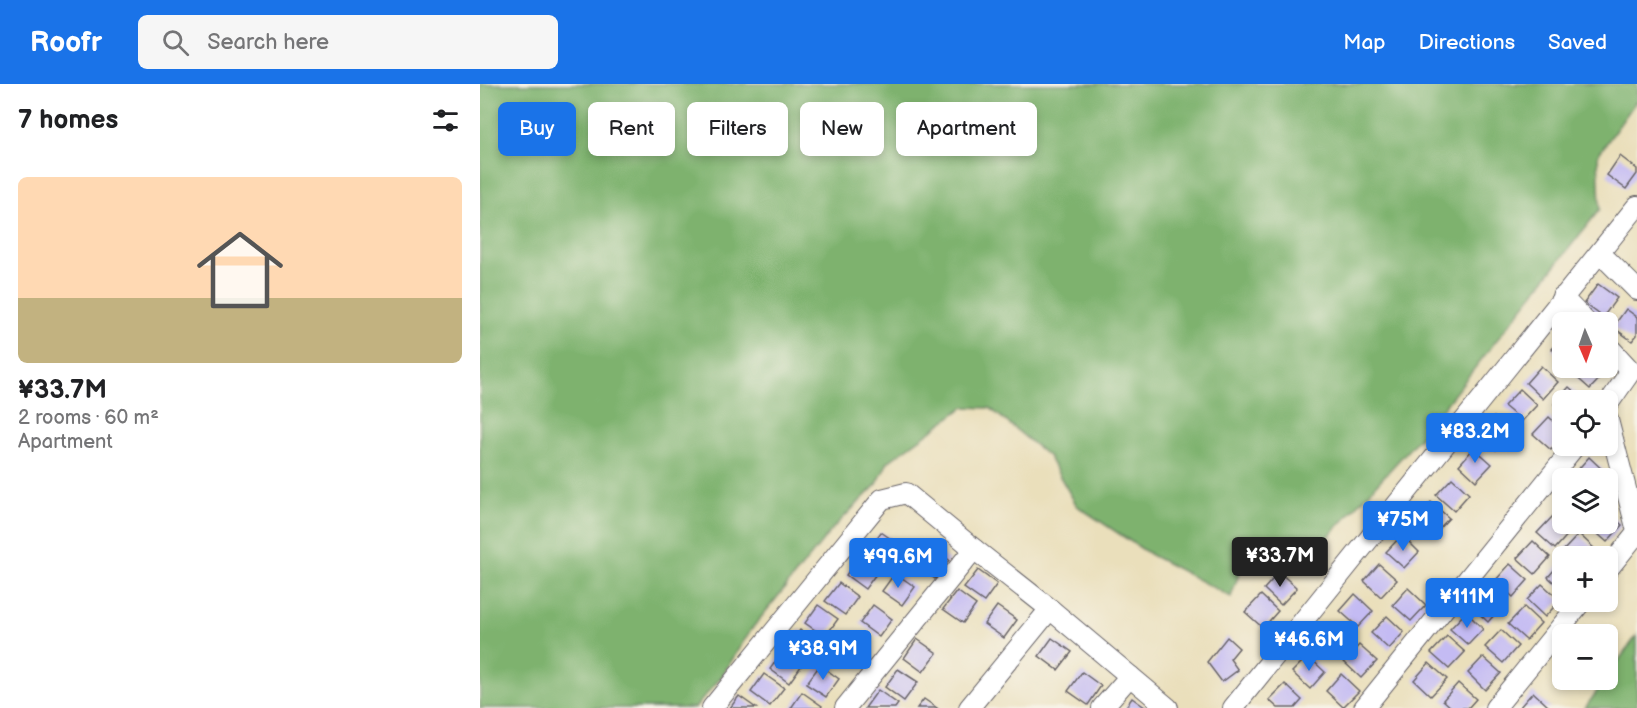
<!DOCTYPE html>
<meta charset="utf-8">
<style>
:root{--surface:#fff;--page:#f6f6f6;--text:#202124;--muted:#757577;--line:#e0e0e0;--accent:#1a73e8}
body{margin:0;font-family:"Balsamiq Sans",sans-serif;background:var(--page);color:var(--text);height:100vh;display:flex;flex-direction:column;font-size:22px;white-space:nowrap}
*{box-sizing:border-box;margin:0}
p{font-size:20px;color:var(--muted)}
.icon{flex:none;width:33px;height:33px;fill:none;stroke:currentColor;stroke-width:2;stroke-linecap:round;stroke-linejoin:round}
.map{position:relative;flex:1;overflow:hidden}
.panel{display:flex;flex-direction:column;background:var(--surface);width:480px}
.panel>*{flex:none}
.banner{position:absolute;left:18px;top:18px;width:570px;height:54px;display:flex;gap:12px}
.needle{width:39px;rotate:178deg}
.fabs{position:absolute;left:1072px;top:228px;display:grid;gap:12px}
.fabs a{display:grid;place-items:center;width:66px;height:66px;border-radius:9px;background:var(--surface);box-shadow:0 3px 9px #0003;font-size:30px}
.price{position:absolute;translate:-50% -51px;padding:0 14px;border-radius:6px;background:var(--accent);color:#fff;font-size:20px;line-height:39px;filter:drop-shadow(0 2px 3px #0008)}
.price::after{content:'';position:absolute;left:50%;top:36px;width:18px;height:14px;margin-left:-9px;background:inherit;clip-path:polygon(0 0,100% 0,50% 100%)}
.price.on{background:#222;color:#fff}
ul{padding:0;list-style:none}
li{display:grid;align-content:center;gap:12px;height:318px;padding:0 18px}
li+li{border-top:2px solid var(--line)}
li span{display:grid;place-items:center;height:186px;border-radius:9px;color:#555}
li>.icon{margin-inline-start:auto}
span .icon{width:108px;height:108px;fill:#fffc;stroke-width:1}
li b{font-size:26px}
h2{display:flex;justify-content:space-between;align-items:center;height:72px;padding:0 18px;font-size:26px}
.chip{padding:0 21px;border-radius:9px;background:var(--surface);box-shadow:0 3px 9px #0003;font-size:21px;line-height:54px}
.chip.on{background:var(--accent);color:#fff}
header{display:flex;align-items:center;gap:36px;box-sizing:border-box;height:84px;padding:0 30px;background:var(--accent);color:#fff}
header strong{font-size:28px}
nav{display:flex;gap:33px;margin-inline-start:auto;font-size:21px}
.search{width:420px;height:54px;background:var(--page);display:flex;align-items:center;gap:15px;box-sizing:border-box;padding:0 21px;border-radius:9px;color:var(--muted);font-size:22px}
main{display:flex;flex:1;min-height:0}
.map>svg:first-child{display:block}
</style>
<header>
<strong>Roofr</strong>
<div class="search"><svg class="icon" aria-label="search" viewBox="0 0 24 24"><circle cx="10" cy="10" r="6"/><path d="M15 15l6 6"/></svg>Search here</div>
<nav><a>Map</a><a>Directions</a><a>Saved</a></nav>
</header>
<main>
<section class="panel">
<h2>7 homes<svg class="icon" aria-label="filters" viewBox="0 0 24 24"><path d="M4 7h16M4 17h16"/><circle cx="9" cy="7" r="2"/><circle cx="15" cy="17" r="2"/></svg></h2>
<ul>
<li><span style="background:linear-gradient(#ffd9b3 65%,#c2b280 0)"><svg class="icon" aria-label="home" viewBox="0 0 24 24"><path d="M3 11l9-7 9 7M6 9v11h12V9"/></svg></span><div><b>¥33.7M</b><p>2 rooms · 60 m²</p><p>Apartment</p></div></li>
</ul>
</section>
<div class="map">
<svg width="1157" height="624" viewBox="0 0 1157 624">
<rect width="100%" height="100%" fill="#f7f3e8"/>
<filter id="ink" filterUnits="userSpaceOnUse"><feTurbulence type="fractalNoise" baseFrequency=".0167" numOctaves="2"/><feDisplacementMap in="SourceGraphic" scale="12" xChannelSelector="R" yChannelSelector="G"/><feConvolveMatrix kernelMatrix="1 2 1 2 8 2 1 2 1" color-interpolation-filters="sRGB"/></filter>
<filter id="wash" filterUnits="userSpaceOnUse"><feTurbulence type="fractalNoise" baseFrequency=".008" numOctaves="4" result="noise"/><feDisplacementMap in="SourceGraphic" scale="24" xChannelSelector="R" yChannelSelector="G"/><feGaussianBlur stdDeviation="1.35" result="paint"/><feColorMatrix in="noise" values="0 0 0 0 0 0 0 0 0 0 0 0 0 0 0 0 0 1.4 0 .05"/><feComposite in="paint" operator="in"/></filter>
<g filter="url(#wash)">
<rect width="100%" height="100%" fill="#eadfbb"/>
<!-- forest -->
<g fill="#7eb26e" stroke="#506a54" stroke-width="1.5">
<path d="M 0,0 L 1157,0 L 1157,16 L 1118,71 L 1120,125 L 942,351 L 817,487 L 769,462 L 751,513 L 671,471 L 597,422 L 568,372 L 510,324 L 484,323 L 408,378 L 397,400 L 354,443 L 270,547 L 242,592 L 215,624 L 0,624 Z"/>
<path d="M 1157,551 L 1157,624 L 1105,624 L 1125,596 L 1128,596 L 1128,591 Z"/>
</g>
<g id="blocks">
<!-- building -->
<g fill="#c4bbf3">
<path d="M 1140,72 L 1157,85 L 1157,90 L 1146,105 L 1127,91 Z"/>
<path d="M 1118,200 L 1137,214 L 1123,233 L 1104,219 Z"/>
<path d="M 1146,225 L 1157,233 L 1157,251 L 1152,257 L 1133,243 Z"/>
<path d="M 1083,254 L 1083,275 L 1072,265 Z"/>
<path d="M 1061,282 L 1078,298 L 1063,315 L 1046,299 Z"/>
<path d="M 1098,284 L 1120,284 L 1125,289 L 1110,305 L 1092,289 Z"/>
<path d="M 1089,303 L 1104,316 L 1083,316 L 1083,328 L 1074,320 Z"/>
<path d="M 1040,305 L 1057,321 L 1042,337 L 1024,322 Z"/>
<path d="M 1014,333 L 1031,349 L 1016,366 L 998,349 Z"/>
<path d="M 1069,333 L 1083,346 L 1083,353 L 1071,366 L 1053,350 Z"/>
<path d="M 994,364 L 1012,380 L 996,397 L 979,381 Z"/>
<path d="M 1109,373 L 1127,390 L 1122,394 L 1099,394 L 1094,390 Z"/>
<path d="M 972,394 L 989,410 L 974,427 L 956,411 Z"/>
<path d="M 951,418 L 969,434 L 953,451 L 936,434 Z"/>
<path d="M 1128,428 L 1142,441 L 1127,458 L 1109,442 L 1112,440 L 1128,440 Z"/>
<path d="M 1073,432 L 1090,448 L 1075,465 L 1057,449 Z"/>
<path d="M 401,448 L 421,462 L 407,480 L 388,466 Z"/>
<path d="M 1099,450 L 1116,466 L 1111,472 L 1090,472 L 1083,467 Z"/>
<path d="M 922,451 L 939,468 L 924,484 L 906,468 Z"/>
<path d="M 1053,457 L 1070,473 L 1055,490 L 1037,474 Z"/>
<path d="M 449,462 L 469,476 L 455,495 L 436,481 Z"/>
<path d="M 379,472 L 399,486 L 385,505 L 366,491 Z"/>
<path d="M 1083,476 L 1083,507 L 1068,493 Z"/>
<path d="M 899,480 L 917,496 L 901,513 L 884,497 Z"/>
<path d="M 1030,480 L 1048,496 L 1033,513 L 1015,497 Z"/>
<path d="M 498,486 L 517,500 L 504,518 L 484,504 Z"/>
<path d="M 799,488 L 817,504 L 801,521 L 784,505 Z"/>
<path d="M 415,489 L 435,503 L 422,521 L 402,507 Z"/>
<path d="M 359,499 L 378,513 L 365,531 L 345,517 Z"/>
<path d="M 1062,500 L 1080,516 L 1065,533 L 1047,516 Z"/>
<path d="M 928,504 L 946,521 L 931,537 L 913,521 Z"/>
<path d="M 1006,505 L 1023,521 L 1008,538 L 991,522 Z"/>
<path d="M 477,507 L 496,521 L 483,539 L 463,525 Z"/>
<path d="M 875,510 L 893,527 L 878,543 L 860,527 Z"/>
<path d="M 781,511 L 798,527 L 783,544 L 765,528 Z"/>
<path d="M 338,521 L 358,535 L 345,553 L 325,539 Z"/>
<path d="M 393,521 L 412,535 L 399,553 L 380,539 Z"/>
<path d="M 517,522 L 537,536 L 524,554 L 504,540 Z"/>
<path d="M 1044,523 L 1061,539 L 1046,556 L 1028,540 Z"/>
<path d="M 986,528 L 1003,545 L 988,561 L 970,545 Z"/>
<path d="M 907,532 L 924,548 L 909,565 L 891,549 Z"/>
<path d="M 849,540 L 867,557 L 851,573 L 834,557 Z"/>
<path d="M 320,546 L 339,560 L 326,578 L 307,564 Z"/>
<path d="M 1021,546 L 1038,562 L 1023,579 L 1005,563 Z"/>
<path d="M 366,550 L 385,564 L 372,582 L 352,568 Z"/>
<path d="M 967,552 L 985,568 L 969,585 L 951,569 Z"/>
<path d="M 747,553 L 759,564 L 750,575 L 758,586 L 742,598 L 727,578 Z"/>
<path d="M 572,554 L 592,568 L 578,586 L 559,572 Z"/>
<path d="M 437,555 L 457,569 L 443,588 L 424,574 Z"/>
<path d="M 879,561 L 897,577 L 881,594 L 864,578 Z"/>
<path d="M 303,567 L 322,581 L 309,599 L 290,585 Z"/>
<path d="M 828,572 L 845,588 L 830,605 L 812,588 Z"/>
<path d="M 1003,573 L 1021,589 L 1005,606 L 988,589 Z"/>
<path d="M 949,579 L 967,595 L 951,612 L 934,596 Z"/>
<path d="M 340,581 L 359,595 L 346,613 L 326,600 Z"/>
<path d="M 418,585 L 438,598 L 424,617 L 405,603 Z"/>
<path d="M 602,588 L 621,602 L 608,621 L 588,607 Z"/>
<path d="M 284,590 L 304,604 L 290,622 L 271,608 Z"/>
<path d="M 861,590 L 879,607 L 863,623 L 846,607 Z"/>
<path d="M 978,599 L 996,615 L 988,624 L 972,624 L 963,616 Z"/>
<path d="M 805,600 L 822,616 L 815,624 L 798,624 L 789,616 Z"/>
<path d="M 398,606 L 418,620 L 415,624 L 385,624 Z"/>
<path d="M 322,608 L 342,622 L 341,624 L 311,624 Z"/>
<path d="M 1053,608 L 1070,624 L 1039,624 Z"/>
<path d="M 259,612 L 276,624 L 250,624 Z"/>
<path d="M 652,614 L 666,624 L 645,624 Z"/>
<path d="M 444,615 L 457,624 L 437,624 Z"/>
</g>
</g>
</g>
<g filter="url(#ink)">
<use href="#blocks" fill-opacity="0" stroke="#686468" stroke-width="1.5"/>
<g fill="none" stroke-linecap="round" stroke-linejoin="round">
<!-- street casing -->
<g stroke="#686468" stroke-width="22">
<g id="street">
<path d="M 1120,169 L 1157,206"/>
<path d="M 1082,213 L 1106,238"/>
<path d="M 1128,262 L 1151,287 L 1128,320"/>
<path d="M 1128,336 L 1157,447"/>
<path d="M 1128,485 L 1157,449"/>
<path d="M 232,624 L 402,415 L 426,409 L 494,465 L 570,525 L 688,624"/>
<path d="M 365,624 L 494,465"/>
<path d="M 489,624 L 570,525"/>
<path d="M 622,624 L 650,592"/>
<path d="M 753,624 L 1157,122"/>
<path d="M 884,624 L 1095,362"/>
<path d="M 1015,624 L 1101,518"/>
</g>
</g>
<!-- street -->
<use href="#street" stroke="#fff" stroke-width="20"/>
</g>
</g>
</svg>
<div class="fabs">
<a><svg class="needle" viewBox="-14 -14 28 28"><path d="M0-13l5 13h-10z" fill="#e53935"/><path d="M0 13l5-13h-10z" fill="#757577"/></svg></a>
<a><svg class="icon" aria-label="locate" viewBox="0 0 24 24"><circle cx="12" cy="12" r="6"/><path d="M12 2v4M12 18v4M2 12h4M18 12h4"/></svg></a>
<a><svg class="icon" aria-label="layers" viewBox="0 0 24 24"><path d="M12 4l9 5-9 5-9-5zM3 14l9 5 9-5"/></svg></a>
<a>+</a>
<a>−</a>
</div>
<b class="price" style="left:995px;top:380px">¥83.2M</b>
<b class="price" style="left:923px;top:468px">¥75M</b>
<b class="price on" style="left:800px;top:504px">¥33.7M</b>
<b class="price" style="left:418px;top:505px">¥99.6M</b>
<b class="price" style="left:987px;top:545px">¥111M</b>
<b class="price" style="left:829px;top:588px">¥46.6M</b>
<b class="price" style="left:343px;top:597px">¥38.9M</b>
<div class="banner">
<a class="chip on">Buy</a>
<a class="chip">Rent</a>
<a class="chip">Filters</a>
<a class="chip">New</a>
<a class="chip">Apartment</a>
</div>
</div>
</main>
